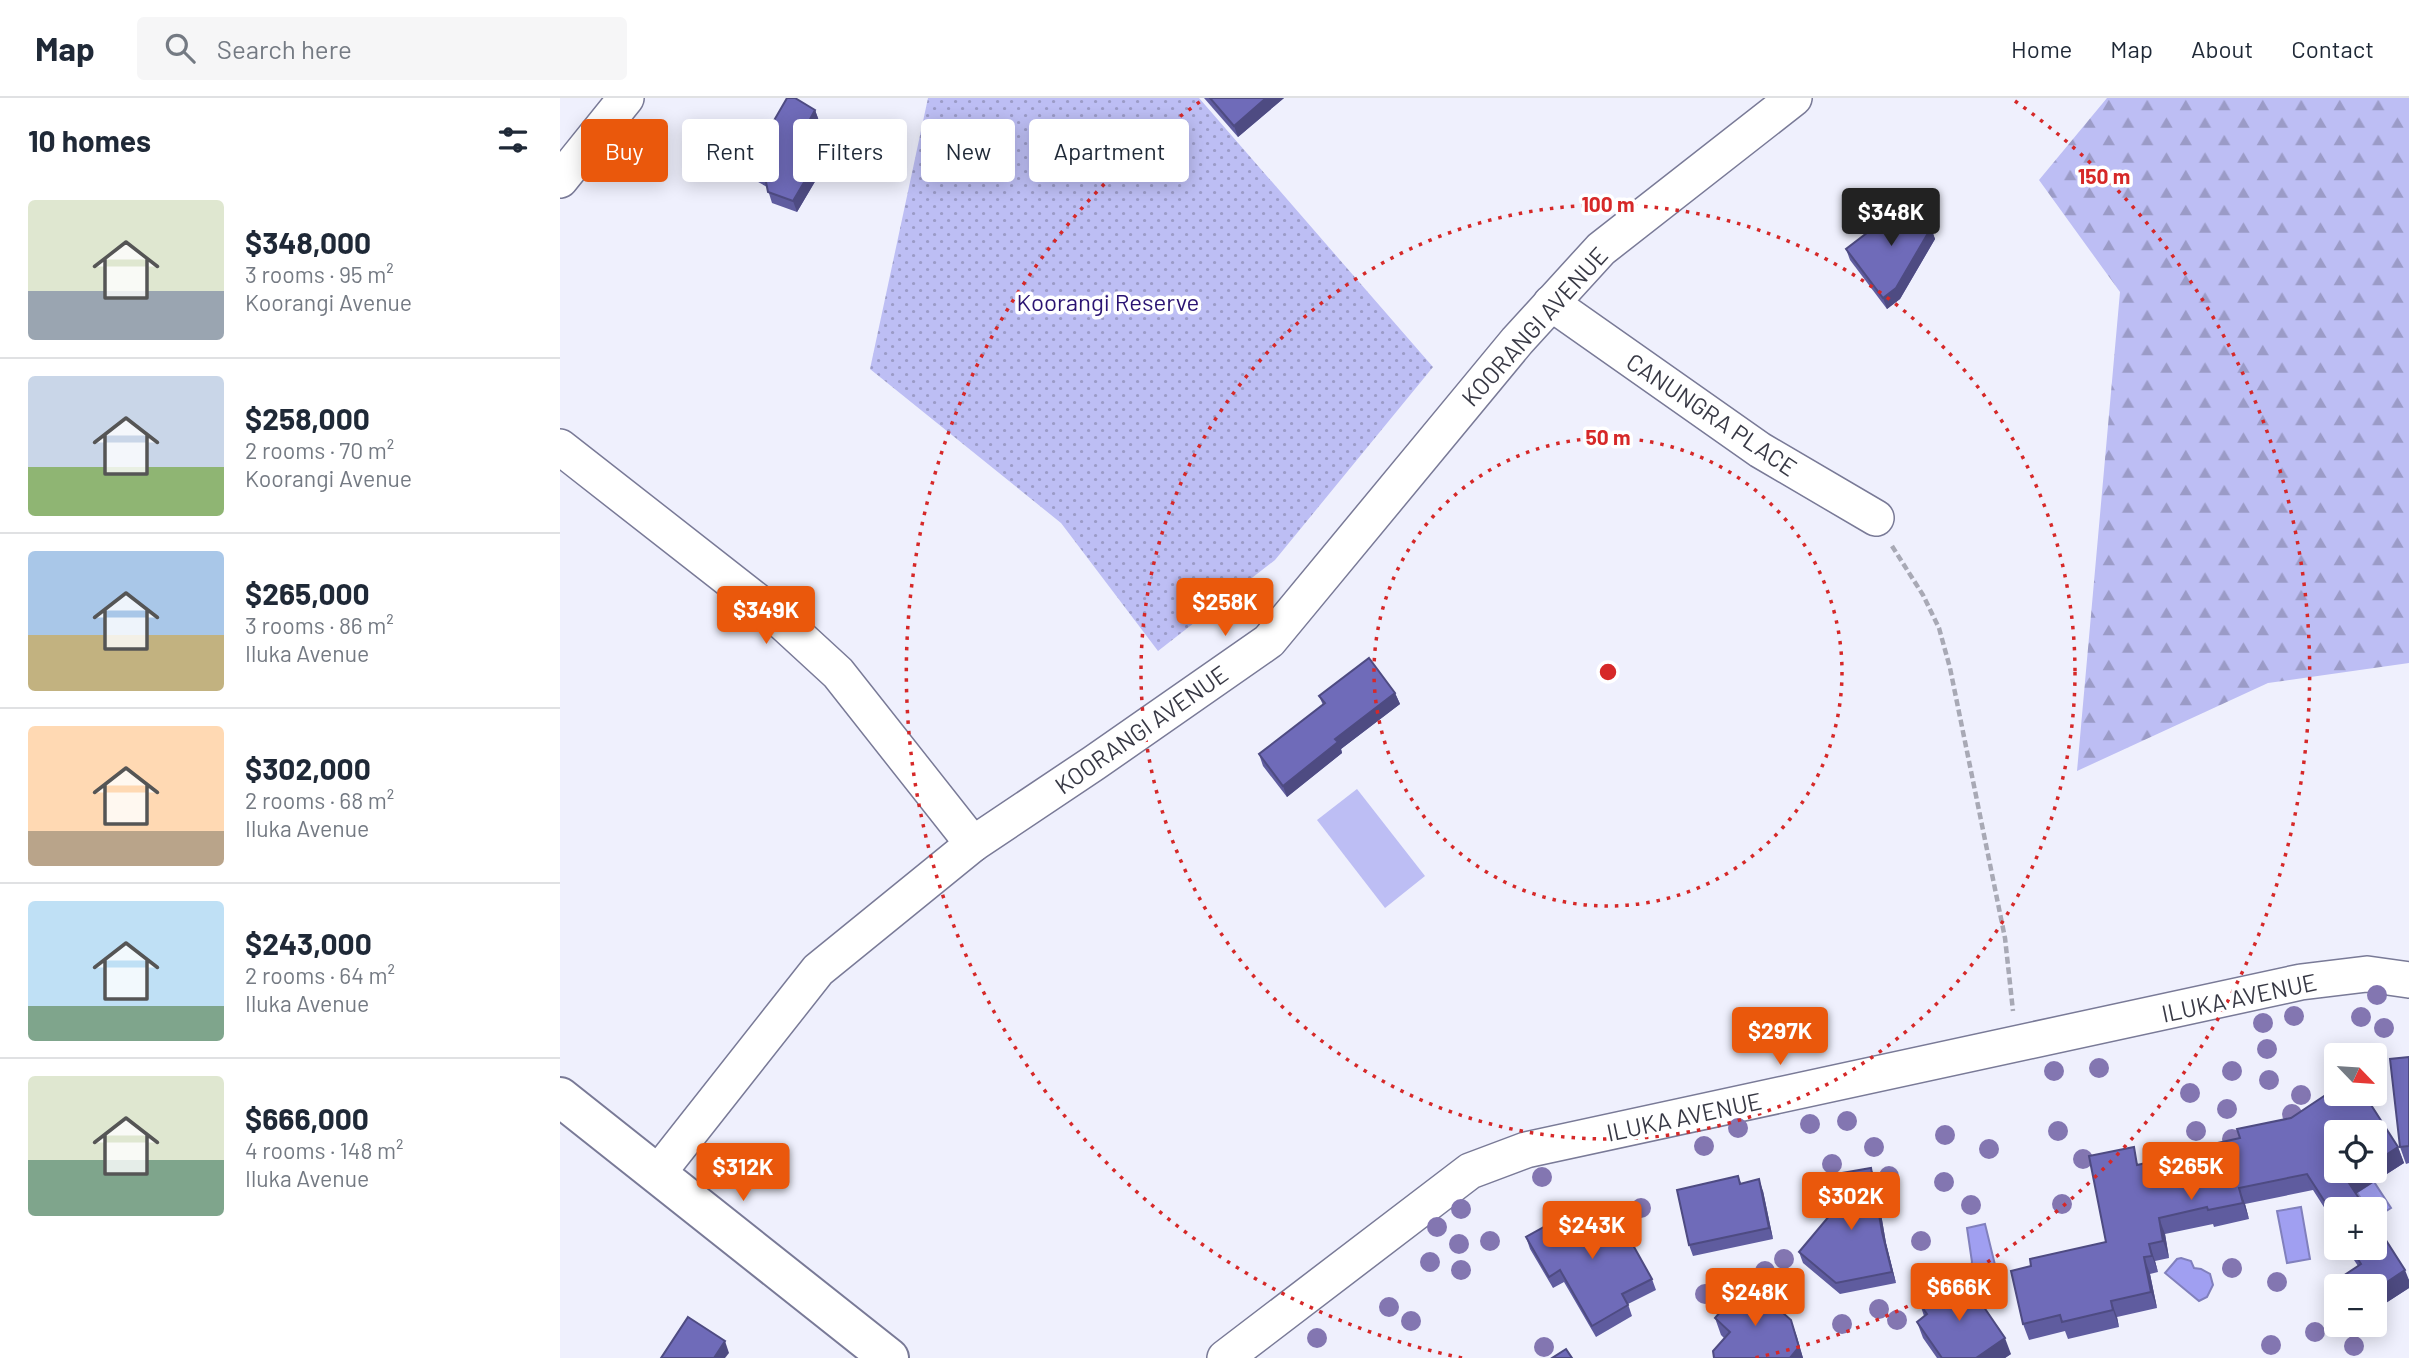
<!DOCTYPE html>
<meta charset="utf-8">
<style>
:root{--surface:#fff;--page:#f6f6f7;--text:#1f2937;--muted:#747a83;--line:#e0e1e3;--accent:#ea580c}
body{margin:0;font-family:Barlow,sans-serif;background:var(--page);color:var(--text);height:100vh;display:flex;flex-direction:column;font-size:26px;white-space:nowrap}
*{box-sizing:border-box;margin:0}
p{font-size:23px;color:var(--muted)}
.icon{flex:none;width:38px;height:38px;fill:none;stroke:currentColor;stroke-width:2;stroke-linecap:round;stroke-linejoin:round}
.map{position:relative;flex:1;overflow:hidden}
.drawer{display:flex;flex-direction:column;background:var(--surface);width:560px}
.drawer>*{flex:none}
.hud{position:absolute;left:21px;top:21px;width:665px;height:63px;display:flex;gap:14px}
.needle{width:46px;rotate:115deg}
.buttons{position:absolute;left:1764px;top:945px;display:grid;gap:14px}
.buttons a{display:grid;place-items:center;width:63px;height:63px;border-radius:7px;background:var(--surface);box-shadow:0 4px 18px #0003;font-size:35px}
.price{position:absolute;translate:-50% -60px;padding:0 16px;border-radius:7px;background:var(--accent);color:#fff;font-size:23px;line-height:46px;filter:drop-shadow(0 2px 4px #0008)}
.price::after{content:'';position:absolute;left:50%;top:42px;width:21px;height:16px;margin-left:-10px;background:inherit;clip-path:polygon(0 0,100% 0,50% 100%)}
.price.active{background:#222;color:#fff}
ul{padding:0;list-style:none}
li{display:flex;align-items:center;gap:21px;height:175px;padding:0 28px}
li+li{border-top:2px solid var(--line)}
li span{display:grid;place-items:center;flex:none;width:196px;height:140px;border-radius:7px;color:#555}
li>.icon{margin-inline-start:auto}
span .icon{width:84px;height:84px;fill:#fffc;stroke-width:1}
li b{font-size:30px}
h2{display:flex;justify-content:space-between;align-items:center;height:84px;padding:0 28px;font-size:30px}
.pill{padding:0 24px;border-radius:7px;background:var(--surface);box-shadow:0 4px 18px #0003;font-size:24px;line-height:63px}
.pill.active{background:var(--accent);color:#fff}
header{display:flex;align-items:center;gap:42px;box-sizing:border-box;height:98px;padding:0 35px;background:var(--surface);border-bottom:2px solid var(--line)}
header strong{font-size:33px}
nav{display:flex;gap:38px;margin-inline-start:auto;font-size:24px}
.search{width:490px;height:63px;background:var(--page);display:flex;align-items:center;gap:18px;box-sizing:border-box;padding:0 24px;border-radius:7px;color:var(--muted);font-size:26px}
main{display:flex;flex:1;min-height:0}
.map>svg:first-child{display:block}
</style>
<header>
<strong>Map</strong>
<div class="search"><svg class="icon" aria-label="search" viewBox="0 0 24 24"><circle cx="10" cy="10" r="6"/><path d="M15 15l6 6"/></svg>Search here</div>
<nav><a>Home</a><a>Map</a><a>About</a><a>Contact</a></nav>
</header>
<main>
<section class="drawer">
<h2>10 homes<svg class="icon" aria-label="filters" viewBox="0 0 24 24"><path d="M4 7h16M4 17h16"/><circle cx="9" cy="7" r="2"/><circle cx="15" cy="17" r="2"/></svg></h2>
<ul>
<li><span style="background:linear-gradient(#dfe7d0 65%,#9aa5b1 0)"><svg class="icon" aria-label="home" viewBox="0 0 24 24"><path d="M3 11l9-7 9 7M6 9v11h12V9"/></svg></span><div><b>$348,000</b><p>3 rooms · 95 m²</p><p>Koorangi Avenue</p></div></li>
<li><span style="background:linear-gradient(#c9d6e8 65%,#8fb573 0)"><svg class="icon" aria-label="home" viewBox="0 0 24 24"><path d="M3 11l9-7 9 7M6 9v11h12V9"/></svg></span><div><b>$258,000</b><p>2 rooms · 70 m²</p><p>Koorangi Avenue</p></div></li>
<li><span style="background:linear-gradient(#a9c7e8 60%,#c2b280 0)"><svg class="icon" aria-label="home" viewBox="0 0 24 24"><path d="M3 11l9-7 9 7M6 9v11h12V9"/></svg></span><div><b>$265,000</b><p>3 rooms · 86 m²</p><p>Iluka Avenue</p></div></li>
<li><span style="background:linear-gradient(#ffd9b3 75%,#b9a48a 0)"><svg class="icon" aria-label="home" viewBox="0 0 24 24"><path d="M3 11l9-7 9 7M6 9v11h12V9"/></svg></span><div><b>$302,000</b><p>2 rooms · 68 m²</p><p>Iluka Avenue</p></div></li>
<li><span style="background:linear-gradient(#bfe0f5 75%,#7fa58c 0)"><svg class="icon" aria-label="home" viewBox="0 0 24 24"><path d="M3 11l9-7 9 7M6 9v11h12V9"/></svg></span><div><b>$243,000</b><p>2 rooms · 64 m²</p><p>Iluka Avenue</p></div></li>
<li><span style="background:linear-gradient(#dfe7d0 60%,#7fa58c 0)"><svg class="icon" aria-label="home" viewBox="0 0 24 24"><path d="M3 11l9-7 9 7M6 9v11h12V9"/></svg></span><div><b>$666,000</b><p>4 rooms · 148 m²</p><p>Iluka Avenue</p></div></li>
</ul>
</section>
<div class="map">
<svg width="1849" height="1260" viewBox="0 0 1849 1260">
<defs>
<pattern id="grass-dots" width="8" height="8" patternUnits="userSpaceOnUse" patternTransform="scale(1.75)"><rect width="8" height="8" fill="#bdbef4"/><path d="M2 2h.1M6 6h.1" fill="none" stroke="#9b9bc7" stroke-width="1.8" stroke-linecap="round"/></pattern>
<pattern id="forest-firs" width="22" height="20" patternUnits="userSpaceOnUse" patternTransform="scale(1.75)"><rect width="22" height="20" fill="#bdbef4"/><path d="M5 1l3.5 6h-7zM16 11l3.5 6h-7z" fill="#9b9bc7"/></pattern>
</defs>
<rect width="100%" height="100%" fill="#eff0fd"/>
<!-- grass -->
<path fill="url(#grass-dots)" d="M 368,0 L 639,0 L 873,269 L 715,462 L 598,553 L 501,425 L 310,271 Z"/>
<!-- forest -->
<path fill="url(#forest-firs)" d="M 1547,0 L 1849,0 L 1849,565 L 1708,585 L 1517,673 L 1560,194 L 1479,82 Z"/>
<!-- garden -->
<path fill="#bdbef4" d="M 797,691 L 865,778 L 825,810 L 757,722 Z"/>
<!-- water -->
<g fill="#a09ff1" stroke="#8180bd" stroke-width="2">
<path d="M 1807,1073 L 1831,1110 L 1815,1120 L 1815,1111 L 1808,1111 L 1790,1084 Z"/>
<path d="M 1741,1109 L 1750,1161 L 1727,1165 L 1717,1113 Z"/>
<path d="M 1425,1126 L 1437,1175 L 1414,1180 L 1410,1170 L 1412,1164 L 1407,1130 Z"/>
<path d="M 1621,1160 L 1631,1163 L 1634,1170 L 1641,1171 L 1650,1176 L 1653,1187 L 1647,1199 L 1639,1203 L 1605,1175 L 1617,1161 Z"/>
</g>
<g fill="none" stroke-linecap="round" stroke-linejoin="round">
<!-- street casing -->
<g stroke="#797a97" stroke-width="38">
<g id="street">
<path d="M 0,82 L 66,0"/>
<path d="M 991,205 L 1200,352 L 1316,420"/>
<path d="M 0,349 L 216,518 L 278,575 L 413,746"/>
<path d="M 98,1075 L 258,872 L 413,746 L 534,665 L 709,543 L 957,243 L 1041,151 L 1234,0"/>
<path d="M 665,1260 L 910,1073 L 966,1052 L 1741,884 L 1807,876 L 1849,882"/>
</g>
</g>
<!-- secondary casing -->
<g stroke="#797a97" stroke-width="42">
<path id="secondary" d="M 0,999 L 329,1260"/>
</g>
<!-- path -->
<path stroke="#a8a9b5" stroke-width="4.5" stroke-dasharray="7 3.5" stroke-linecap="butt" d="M 1332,448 L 1363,497 L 1379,530 L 1390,570 L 1445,840 L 1453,913"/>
<!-- street -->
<use href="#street" stroke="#fff" stroke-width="35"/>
<!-- secondary -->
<use href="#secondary" stroke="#fff" stroke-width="38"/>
</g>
<!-- trees -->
<g fill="#8376b1">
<circle cx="1817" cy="897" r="10"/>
<circle cx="1734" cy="918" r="10"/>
<circle cx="1801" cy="919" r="10"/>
<circle cx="1703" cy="925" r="10"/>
<circle cx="1824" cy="930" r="10"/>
<circle cx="1707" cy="951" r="10"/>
<circle cx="1539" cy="970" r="10"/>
<circle cx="1494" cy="973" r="10"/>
<circle cx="1672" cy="973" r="10"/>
<circle cx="1709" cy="982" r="10"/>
<circle cx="1630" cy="995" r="10"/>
<circle cx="1741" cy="997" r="10"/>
<circle cx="1667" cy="1011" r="10"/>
<circle cx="1732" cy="1016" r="10"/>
<circle cx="1287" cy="1023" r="10"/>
<circle cx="1250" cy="1026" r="10"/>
<circle cx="1178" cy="1030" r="10"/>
<circle cx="1498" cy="1033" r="10"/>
<circle cx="1636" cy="1033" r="10"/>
<circle cx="1385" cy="1037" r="10"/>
<circle cx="1672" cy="1041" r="10"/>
<circle cx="1144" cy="1048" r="10"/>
<circle cx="1314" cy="1049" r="10"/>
<circle cx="1429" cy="1051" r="10"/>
<circle cx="1523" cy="1061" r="10"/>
<circle cx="1612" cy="1063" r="10"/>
<circle cx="1272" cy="1066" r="10"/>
<circle cx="1329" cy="1078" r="10"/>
<circle cx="982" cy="1079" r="10"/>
<circle cx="1384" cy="1084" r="10"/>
<circle cx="1502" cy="1106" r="10"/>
<circle cx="1411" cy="1107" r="10"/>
<circle cx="1081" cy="1110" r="10"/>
<circle cx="901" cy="1111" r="10"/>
<circle cx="877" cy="1129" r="10"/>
<circle cx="930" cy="1143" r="10"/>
<circle cx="1361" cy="1143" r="10"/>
<circle cx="899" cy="1146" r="10"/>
<circle cx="1224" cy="1161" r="10"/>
<circle cx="870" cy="1164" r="10"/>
<circle cx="1672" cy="1170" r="10"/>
<circle cx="901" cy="1172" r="10"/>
<circle cx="1205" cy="1173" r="10"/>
<circle cx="1182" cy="1184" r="10"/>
<circle cx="1717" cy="1184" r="10"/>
<circle cx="1145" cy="1196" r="10"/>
<circle cx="829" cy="1209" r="10"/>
<circle cx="1319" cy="1211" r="10"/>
<circle cx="1337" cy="1222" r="10"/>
<circle cx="851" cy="1223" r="10"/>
<circle cx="1282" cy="1226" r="10"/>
<circle cx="1755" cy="1234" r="10"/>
<circle cx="757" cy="1240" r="10"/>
<circle cx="1711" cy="1247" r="10"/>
<circle cx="1794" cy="1248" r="10"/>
<circle cx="984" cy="1249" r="10"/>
</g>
<!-- wall -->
<g fill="#5f5c9f">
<path d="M 644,0 L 724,0 L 678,39 Z"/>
<path d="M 255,12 L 259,23 L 257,27 L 263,39 L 253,56 L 259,59 L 263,70 L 237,114 L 212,105 L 207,89 L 191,80 L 187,69 Z"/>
<path d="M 1371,130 L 1375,141 L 1340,201 L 1327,211 L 1290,162 L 1286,151 Z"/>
<path d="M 835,595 L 840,606 L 781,651 L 782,655 L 727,699 L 703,668 L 699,656 L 763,607 L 759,598 Z"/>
<path d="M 1849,959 L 1849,1065 L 1846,1066 L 1840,1049 Z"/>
<path d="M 1838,1049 L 1844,1065 L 1796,1096 L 1776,1111 L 1776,1128 L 1753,1092 L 1685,1106 L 1689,1121 L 1654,1129 L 1653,1126 L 1605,1136 L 1609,1160 L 1595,1163 L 1598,1174 L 1590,1176 L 1597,1210 L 1557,1219 L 1559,1229 L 1508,1241 L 1505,1233 L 1469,1242 L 1463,1226 L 1471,1168 L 1546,1144 L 1580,1066 L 1591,1076 Z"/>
<path d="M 1311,1070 L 1315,1081 L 1326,1145 L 1336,1185 L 1280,1196 L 1243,1165 L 1239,1154 Z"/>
<path d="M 1178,1078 L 1181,1085 L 1203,1093 L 1213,1141 L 1133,1158 L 1129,1147 Z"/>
<path d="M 966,1139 L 1092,1181 L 1096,1192 L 1068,1206 L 1072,1218 L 1036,1239 L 1004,1184 L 993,1190 L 970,1151 Z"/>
<path d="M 1786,1150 L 1815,1150 L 1849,1182 L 1849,1190 L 1815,1212 L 1815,1188 L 1786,1188 L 1783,1178 L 1798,1168 Z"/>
<path d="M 1360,1206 L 1451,1256 L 1445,1260 L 1377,1260 L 1363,1240 L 1357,1224 L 1364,1218 Z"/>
<path d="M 1155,1220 L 1231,1222 L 1243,1260 L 1154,1260 L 1164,1240 L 1161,1237 Z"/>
</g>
<!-- shaded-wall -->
<g fill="#4e4b82">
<path d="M 706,0 L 724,0 L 678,39 L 674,28 Z"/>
<path d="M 255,12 L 259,23 L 253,34 L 249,23 Z"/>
<path d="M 259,28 L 263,39 L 250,61 L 246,50 Z"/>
<path d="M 259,59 L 263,70 L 237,114 L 233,103 Z"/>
<path d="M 1371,130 L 1375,141 L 1340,201 L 1327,211 L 1323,200 Z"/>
<path d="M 835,595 L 840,606 L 781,651 L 782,655 L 727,699 L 723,688 L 775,641 Z"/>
<path d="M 1838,1049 L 1844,1065 L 1792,1098 L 1787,1082 L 1801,1073 L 1815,1073 L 1815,1064 Z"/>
<path d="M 1311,1070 L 1315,1081 L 1326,1145 L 1336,1185 L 1332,1174 L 1322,1134 Z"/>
<path d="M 1199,1081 L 1203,1093 L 1213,1141 L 1209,1130 Z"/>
<path d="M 1679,1090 L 1685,1106 L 1689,1121 L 1683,1105 Z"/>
<path d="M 1599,1120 L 1605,1136 L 1609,1160 L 1603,1143 Z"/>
<path d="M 1589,1146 L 1595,1163 L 1598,1174 L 1592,1158 Z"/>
<path d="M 1584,1159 L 1590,1176 L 1597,1210 L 1591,1194 Z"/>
<path d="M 1845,1172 L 1849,1182 L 1849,1190 L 1815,1212 L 1815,1192 Z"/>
<path d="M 1551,1203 L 1557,1219 L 1559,1229 L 1553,1212 Z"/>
<path d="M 1231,1222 L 1237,1239 L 1243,1260 L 1230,1260 Z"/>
<path d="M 1445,1240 L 1451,1256 L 1445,1260 L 1416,1260 Z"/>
<path d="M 165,1243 L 169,1255 L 165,1260 L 154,1260 Z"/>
</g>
<!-- building -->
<g fill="#6f6bb9" stroke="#4e4b82" stroke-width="2">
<path d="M 227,0 L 235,0 L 255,12 L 249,23 L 259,28 L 246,50 L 259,59 L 233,103 L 208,94 L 205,79 L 187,69 Z"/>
<path d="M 650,0 L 706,0 L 674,28 Z"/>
<path d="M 1350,102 L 1371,130 L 1336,190 L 1323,200 L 1286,151 Z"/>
<path d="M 809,560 L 835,595 L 775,641 L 778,644 L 723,688 L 699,656 L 765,605 L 759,598 Z"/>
<path d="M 1849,959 L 1849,1048 L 1840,1049 L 1830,961 Z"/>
<path d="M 1776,990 L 1776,996 L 1804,996 L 1838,1049 L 1815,1064 L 1815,1034 L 1776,1034 L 1776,1073 L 1801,1073 L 1787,1082 L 1806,1111 L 1776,1111 L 1776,1121 L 1747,1076 L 1679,1090 L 1683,1105 L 1648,1112 L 1647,1109 L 1599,1120 L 1603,1143 L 1589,1146 L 1592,1158 L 1584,1159 L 1591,1194 L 1551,1203 L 1553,1212 L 1502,1224 L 1500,1217 L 1463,1226 L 1451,1173 L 1471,1168 L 1470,1161 L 1546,1144 L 1529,1058 L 1574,1049 L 1577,1067 L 1586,1065 L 1589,1077 L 1638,1066 L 1635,1050 L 1680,1040 L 1677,1031 L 1731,1020 Z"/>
<path d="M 1311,1070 L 1322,1134 L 1332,1174 L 1276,1185 L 1239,1154 L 1276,1110 L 1270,1077 Z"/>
<path d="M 1178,1078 L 1180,1086 L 1199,1081 L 1209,1130 L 1129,1147 L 1117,1092 Z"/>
<path d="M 1050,1106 L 1092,1181 L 1062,1196 L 1068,1207 L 1032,1228 L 1000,1172 L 989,1179 L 966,1139 L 1009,1115 L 1015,1125 Z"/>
<path d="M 1815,1125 L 1845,1172 L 1815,1192 L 1815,1188 L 1789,1188 L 1783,1178 L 1801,1166 L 1791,1150 L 1815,1150 Z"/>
<path d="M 1402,1177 L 1445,1240 L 1416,1260 L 1382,1260 L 1357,1224 L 1367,1216 L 1360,1206 Z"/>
<path d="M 1187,1183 L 1231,1222 L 1239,1249 L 1230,1260 L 1154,1260 L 1153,1253 L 1170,1234 L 1155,1220 Z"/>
<path d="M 128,1219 L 165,1243 L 154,1260 L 101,1260 Z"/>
<path d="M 1006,1251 L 1012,1260 L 992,1260 Z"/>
</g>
<!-- distance rings -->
<g fill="none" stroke="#d62828" stroke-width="3.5" stroke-dasharray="3.5 7">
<circle cx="1048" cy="574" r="234"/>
<circle cx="1048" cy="574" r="467"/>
<path d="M902 1260A701 701 0 0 1 641 3M1455 3A701 701 0 0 1 1194 1260"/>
</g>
<g text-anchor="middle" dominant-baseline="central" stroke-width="7" stroke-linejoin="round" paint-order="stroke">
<!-- park labels -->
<g font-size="24" fill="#2a1372" stroke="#fff">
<text x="548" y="203">Koorangi Reserve</text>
</g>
<!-- street labels -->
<g font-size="24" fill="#383945" stroke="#fff">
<text transform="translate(974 228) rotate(-48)">KOORANGI AVENUE</text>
<text transform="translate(1152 316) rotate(34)">CANUNGRA PLACE</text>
<text transform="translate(581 631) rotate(-35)">KOORANGI AVENUE</text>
<text transform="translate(1679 899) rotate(-12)">ILUKA AVENUE</text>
<text transform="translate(1124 1018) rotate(-12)">ILUKA AVENUE</text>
</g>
</g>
<circle cx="1048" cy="574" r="10" fill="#d62828" stroke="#fff" stroke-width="3.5"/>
<g font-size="21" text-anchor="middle" font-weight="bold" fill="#d62828" stroke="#fff" stroke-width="7" stroke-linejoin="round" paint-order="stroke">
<text x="1544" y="86">150 m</text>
<text x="1048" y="114">100 m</text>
<text x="1048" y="347">50 m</text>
</g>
</svg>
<div class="buttons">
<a><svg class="needle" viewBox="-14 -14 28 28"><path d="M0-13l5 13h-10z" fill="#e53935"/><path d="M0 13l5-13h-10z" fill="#747a83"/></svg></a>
<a><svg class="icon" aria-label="locate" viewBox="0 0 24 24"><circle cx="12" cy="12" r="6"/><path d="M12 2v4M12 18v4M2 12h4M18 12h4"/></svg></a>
<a>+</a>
<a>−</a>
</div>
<b class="price active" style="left:1331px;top:150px">$348K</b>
<b class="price" style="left:665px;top:540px">$258K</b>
<b class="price" style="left:206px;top:548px">$349K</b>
<b class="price" style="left:1220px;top:969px">$297K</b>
<b class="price" style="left:1631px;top:1104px">$265K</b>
<b class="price" style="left:183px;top:1105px">$312K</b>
<b class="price" style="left:1291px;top:1134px">$302K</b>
<b class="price" style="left:1032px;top:1163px">$243K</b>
<b class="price" style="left:1399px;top:1225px">$666K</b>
<b class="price" style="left:1195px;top:1230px">$248K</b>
<div class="hud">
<a class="pill active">Buy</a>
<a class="pill">Rent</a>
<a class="pill">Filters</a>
<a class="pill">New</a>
<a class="pill">Apartment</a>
</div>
</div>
</main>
